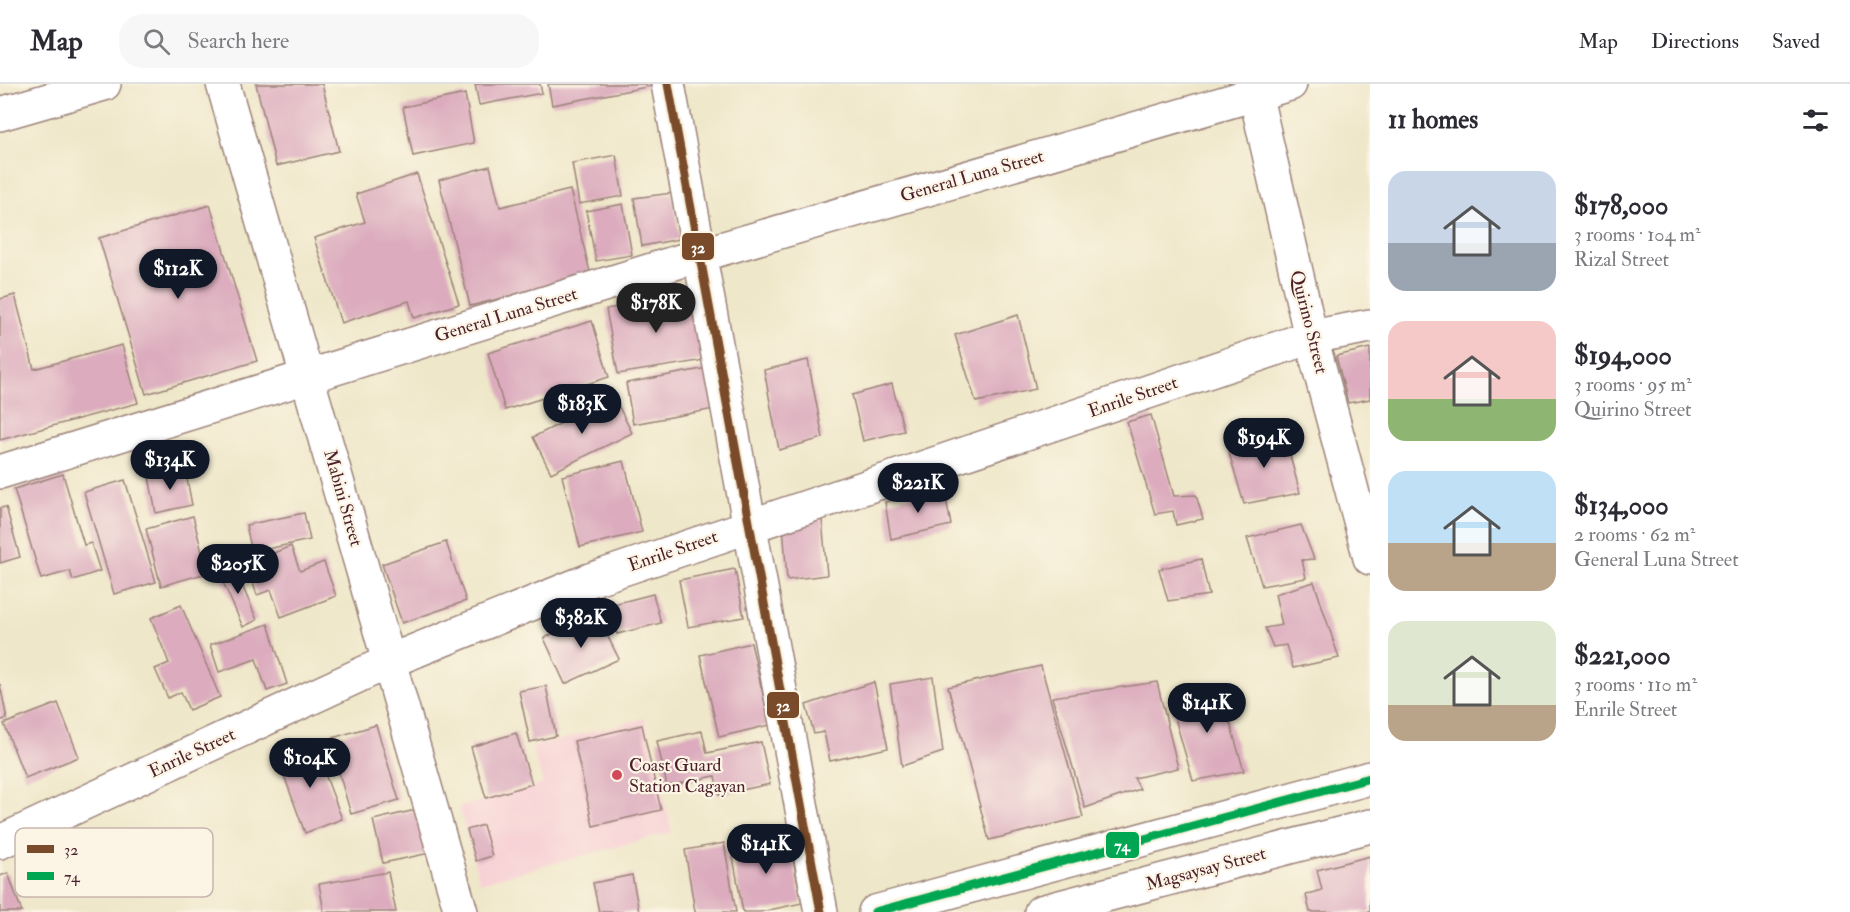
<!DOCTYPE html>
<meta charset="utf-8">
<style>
:root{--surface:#fff;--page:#f7f7f7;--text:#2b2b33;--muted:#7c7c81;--line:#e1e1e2;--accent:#111827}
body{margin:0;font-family:"IM FELL Double Pica",serif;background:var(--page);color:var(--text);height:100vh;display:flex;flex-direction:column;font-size:22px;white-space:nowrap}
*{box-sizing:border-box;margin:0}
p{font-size:20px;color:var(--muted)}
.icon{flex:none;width:33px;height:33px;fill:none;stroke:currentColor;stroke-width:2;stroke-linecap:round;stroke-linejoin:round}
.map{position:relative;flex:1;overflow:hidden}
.panel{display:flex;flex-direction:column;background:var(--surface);width:480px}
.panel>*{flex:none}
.price{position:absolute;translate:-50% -51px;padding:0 14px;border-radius:21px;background:var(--accent);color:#fff;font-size:20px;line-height:39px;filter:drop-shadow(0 2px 3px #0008)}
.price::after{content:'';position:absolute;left:50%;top:36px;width:18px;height:14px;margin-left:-9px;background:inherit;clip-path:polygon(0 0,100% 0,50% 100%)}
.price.current{background:#222;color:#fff}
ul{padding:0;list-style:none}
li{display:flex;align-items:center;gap:18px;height:150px;padding:0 18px}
li span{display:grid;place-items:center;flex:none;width:168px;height:120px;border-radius:18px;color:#555}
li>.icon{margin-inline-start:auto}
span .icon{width:72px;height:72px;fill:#fffc;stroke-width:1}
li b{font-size:26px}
h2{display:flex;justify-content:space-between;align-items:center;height:72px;padding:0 18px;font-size:26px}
header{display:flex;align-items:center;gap:36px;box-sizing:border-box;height:84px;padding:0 30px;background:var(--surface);border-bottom:2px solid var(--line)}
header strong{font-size:28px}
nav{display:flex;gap:33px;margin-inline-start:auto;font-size:21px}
.search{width:420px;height:54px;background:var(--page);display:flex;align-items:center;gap:15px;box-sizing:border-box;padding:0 21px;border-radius:24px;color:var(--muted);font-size:22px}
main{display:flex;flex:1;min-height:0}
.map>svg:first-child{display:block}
</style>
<header>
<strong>Map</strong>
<div class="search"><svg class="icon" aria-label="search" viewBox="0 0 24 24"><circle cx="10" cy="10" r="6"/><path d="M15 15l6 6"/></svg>Search here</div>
<nav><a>Map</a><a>Directions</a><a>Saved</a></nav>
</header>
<main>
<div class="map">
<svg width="1370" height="828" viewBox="0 0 1370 828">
<rect width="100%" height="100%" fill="#fcf5e5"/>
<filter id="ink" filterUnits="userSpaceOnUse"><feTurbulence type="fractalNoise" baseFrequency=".0167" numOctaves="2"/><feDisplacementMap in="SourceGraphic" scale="12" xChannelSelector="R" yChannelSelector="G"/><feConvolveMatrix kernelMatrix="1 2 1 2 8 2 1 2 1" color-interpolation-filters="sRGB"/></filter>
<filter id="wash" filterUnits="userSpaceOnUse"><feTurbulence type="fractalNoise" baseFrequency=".008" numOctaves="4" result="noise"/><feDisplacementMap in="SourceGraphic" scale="24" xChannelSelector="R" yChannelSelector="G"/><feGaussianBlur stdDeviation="1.35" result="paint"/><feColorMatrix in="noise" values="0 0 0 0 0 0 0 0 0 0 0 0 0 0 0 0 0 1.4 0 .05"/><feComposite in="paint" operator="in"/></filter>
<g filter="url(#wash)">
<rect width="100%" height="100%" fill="#efe7c9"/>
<!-- built -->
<path fill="#f7cfd4" d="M 644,634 L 672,748 L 480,799 L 459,723 L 543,700 L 532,663 Z"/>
<g id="blocks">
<!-- building -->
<g fill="#dcacbe">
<path d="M 256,0 L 322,0 L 339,67 L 276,82 Z"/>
<path d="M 475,0 L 540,0 L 542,9 L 479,21 Z"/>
<path d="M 548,0 L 657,0 L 657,1 L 552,21 Z"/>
<path d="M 465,10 L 474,59 L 413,72 L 403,23 Z"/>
<path d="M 616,71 L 623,112 L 579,120 L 572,79 Z"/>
<path d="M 490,82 L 500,123 L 570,106 L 591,192 L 470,222 L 439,96 Z"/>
<path d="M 417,90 L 459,220 L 414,234 L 409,217 L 341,239 L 314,154 L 365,138 L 356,110 Z"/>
<path d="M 672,109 L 680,155 L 642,162 L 634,114 Z"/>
<path d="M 623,120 L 632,171 L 596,177 L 586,127 Z"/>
<path d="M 210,121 L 257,277 L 146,310 L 99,154 Z"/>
<path d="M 694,210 L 705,276 L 618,290 L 606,225 Z"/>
<path d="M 15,211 L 34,285 L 122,261 L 138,319 L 0,356 L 0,215 Z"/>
<path d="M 1018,231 L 1036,305 L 976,318 L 955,251 Z"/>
<path d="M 592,237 L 609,293 L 505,326 L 488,269 Z"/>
<path d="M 1370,264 L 1370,315 L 1348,319 L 1336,272 Z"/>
<path d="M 808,276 L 823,354 L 779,366 L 764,286 Z"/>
<path d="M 713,283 L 720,324 L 633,340 L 626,299 Z"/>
<path d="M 892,300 L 904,347 L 863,357 L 852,311 Z"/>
<path d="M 614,313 L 632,349 L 551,389 L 533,353 Z"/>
<path d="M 1151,331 L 1174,412 L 1196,411 L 1203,435 L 1176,441 L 1173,427 L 1155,430 L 1127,338 Z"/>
<path d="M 1284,349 L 1300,409 L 1244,420 L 1227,362 Z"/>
<path d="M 624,377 L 642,448 L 580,463 L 562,392 Z"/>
<path d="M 185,385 L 192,421 L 156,429 L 149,393 Z"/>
<path d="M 63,390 L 84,461 L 91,459 L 100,487 L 73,496 L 70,487 L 41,495 L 14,405 Z"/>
<path d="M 125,396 L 156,498 L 114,510 L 84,408 Z"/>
<path d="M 944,404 L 951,441 L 891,455 L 885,418 Z"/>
<path d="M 6,423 L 20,473 L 0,479 L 0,424 Z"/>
<path d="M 304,429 L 310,456 L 252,468 L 246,441 Z"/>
<path d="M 193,432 L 207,489 L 161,502 L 146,445 Z"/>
<path d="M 822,435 L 827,491 L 787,496 L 783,441 Z"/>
<path d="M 1301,441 L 1314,475 L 1302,476 L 1306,494 L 1262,502 L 1247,454 Z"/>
<path d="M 446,458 L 466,517 L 402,539 L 382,480 Z"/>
<path d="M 291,462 L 300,487 L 324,478 L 336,512 L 281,533 L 271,506 L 257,511 L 246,480 Z"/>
<path d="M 1201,475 L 1209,511 L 1168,517 L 1159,485 Z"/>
<path d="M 233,480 L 257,536 L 243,543 L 218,487 Z"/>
<path d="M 735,485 L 744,533 L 688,543 L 679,496 Z"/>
<path d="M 1314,498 L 1339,574 L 1293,584 L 1286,561 L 1273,563 L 1265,544 L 1282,541 L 1275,510 Z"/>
<path d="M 653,510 L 661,539 L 617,550 L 610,521 Z"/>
<path d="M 181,521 L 220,613 L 189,626 L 181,608 L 168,614 L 155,585 L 169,579 L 151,534 Z"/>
<path d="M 596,529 L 619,575 L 565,600 L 544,554 Z"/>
<path d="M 268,540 L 287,600 L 267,607 L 256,575 L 219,588 L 210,561 Z"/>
<path d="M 751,559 L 770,641 L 719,653 L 700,571 Z"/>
<path d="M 1041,582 L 1083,733 L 989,756 L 948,603 Z"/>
<path d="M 933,593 L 943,668 L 902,682 L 890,600 Z"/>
<path d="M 874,598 L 888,664 L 830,677 L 824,648 L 814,650 L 806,621 Z"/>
<path d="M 1157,598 L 1178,684 L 1134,694 L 1140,705 L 1085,724 L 1052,613 Z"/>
<path d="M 0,600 L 7,635 L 0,636 Z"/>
<path d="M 1219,601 L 1244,687 L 1193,697 L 1170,617 Z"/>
<path d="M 546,602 L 556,652 L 530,658 L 519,607 Z"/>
<path d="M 58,619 L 79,673 L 25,694 L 4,640 Z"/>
<path d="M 376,641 L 399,716 L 351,730 L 329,655 Z"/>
<path d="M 642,641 L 661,726 L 593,742 L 574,657 Z"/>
<path d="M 702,647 L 707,669 L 761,658 L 770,700 L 719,711 L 715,692 L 667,702 L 657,657 Z"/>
<path d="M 516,649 L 532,700 L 486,714 L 471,663 Z"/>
<path d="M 314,661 L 342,735 L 305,749 L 278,675 Z"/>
<path d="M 420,725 L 430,769 L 383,779 L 373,736 Z"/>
<path d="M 483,741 L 492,772 L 476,777 L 467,746 Z"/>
<path d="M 788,751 L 802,819 L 760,828 L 743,828 L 731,762 Z"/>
<path d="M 724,759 L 736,828 L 695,828 L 685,766 Z"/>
<path d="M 1370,772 L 1370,828 L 1310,828 L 1306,811 L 1322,806 L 1317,786 Z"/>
<path d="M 388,788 L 396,828 L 324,828 L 319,800 Z"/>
<path d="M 8,789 L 22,828 L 0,828 L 0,792 Z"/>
<path d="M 632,791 L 639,828 L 599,828 L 593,799 Z"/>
</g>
</g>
</g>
<g filter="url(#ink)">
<use href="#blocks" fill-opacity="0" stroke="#9c837a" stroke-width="1.5"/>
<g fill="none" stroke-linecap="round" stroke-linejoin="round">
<!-- minor casing -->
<g stroke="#9c837a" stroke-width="36">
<g id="minor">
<path d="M 223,0 L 461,828"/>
<path d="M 668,0 L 821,828"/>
<path d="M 1253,0 L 1311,253 L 1370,474"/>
<path d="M 0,30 L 104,0"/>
<path d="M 0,388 L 700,171 L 1290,0"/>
<path d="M 0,758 L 390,577 L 590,496 L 1311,253 L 1370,242"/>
<path d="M 875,828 L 1370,694"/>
<path d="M 1041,828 L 1370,742"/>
</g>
</g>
<!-- minor -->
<use href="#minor" stroke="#fff" stroke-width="33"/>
<!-- bus-1 casing -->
<g stroke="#fcf5e5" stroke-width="14">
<path id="bus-1" d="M 668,0 L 821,828"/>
</g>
<!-- bus-2 casing -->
<g stroke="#fcf5e5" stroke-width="14">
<path id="bus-2" d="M 875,828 L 1370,694"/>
</g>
<!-- bus-1 -->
<use href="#bus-1" stroke="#7a4b2a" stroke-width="9"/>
<!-- bus-2 -->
<use href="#bus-2" stroke="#00a651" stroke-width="9"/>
</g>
</g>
<!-- markers -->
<circle fill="#d1495b" stroke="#fcf5e5" stroke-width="2" cx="617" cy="691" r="6"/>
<g text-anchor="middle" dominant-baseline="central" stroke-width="4.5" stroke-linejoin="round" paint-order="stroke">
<!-- street labels -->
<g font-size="18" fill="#4a1f2b" stroke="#fcf5e5">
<text transform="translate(972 92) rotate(-16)">General Luna Street</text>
<text transform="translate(506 231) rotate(-17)">General Luna Street</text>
<text transform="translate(1309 238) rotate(76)">Quirino Street</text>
<text transform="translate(1133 313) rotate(-19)">Enrile Street</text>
<text transform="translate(343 414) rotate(74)">Mabini Street</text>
<text transform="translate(673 467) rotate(-19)">Enrile Street</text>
<text transform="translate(192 669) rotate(-25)">Enrile Street</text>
<text transform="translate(1206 785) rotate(-15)">Magsaysay Street</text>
</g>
<!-- poi labels -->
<g font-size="18" fill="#4a1f2b" stroke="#fcf5e5" text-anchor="start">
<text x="629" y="681">Coast Guard<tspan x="629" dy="21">Station Cagayan</tspan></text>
</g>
</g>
<!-- legend -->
<rect x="15" y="744" width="198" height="69" rx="9" fill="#fcf5e5" stroke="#c7b5ad" stroke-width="1.5"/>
<rect x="27" y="761" width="27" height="8" fill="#7a4b2a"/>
<rect x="27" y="788" width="27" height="8" fill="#00a651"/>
<g font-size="16" fill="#4a1f2b">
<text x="64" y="771">32</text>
<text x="64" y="798">74</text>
</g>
<g stroke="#fcf5e5" stroke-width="2">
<rect x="681" y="148" width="34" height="29" rx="6" fill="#7a4b2a"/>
<rect x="766" y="607" width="34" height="28" rx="6" fill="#7a4b2a"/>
<rect x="1105" y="747" width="35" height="28" rx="6" fill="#00a651"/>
</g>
<g font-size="16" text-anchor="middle" font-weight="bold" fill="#fff">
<text x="698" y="169">32</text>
<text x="783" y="627">32</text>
<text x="1122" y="767">74</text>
</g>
</svg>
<b class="price" style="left:178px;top:216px">$112K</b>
<b class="price current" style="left:656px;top:250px">$178K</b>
<b class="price" style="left:582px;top:351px">$183K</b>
<b class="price" style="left:1264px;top:385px">$194K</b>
<b class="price" style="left:170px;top:407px">$134K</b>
<b class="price" style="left:918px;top:430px">$221K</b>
<b class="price" style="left:238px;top:511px">$205K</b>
<b class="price" style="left:581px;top:565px">$382K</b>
<b class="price" style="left:1207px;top:650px">$141K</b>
<b class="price" style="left:310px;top:705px">$104K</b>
<b class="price" style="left:766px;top:791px">$141K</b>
</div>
<section class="panel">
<h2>11 homes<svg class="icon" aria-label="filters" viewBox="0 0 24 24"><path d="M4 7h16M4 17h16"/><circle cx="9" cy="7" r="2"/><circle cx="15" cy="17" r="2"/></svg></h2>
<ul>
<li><span style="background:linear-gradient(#c9d6e8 60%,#9aa5b1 0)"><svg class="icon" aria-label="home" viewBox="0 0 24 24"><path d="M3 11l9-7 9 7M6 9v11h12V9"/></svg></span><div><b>$178,000</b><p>3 rooms · 104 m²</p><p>Rizal Street</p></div></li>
<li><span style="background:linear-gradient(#f6c9c9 65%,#8fb573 0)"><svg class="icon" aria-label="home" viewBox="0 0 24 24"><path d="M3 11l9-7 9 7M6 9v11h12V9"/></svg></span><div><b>$194,000</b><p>3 rooms · 95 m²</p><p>Quirino Street</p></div></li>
<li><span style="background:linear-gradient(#bfe0f5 60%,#b9a48a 0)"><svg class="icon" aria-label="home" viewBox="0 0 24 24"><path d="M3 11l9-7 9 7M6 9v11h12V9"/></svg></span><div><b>$134,000</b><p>2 rooms · 62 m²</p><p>General Luna Street</p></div></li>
<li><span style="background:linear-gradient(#dfe7d0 70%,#b9a48a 0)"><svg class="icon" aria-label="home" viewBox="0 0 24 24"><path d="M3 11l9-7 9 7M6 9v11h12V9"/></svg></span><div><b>$221,000</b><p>3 rooms · 110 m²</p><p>Enrile Street</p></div></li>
</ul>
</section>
</main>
